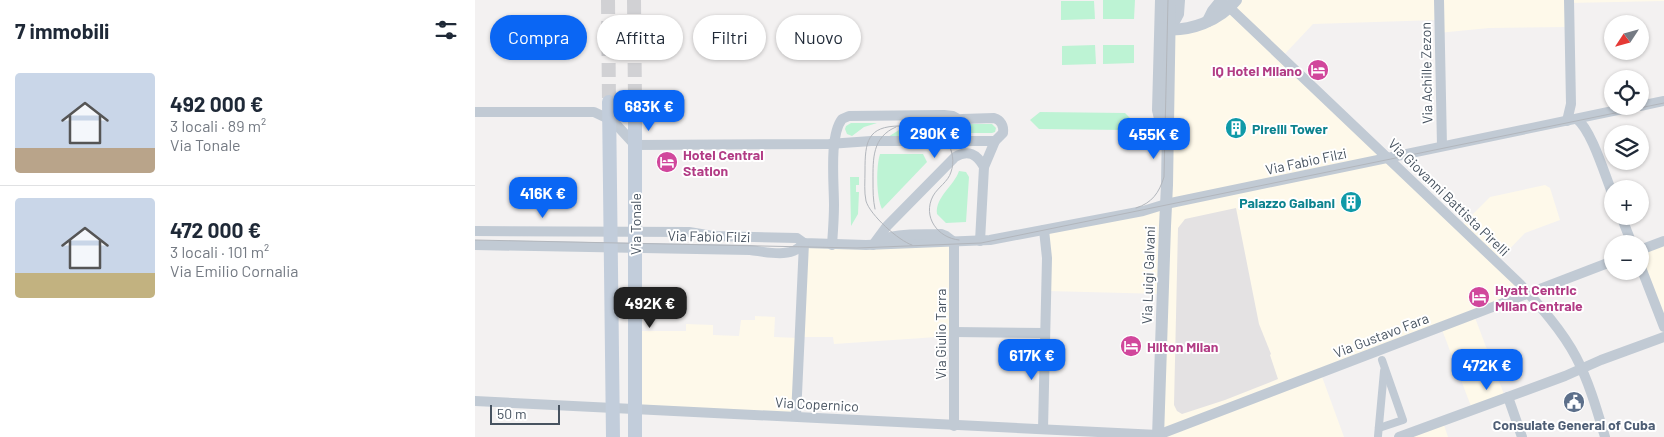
<!DOCTYPE html>
<html lang="it">
<meta charset="utf-8">
<style>
:root{--surface:#fff;--page:#f6f6f7;--text:#1f2937;--muted:#747a83;--line:#e0e1e3;--accent:#0a66f4}
body{margin:0;font-family:Barlow,sans-serif;background:var(--page);color:var(--text);height:100vh;display:flex;flex-direction:column;font-size:19px;white-space:nowrap}
*{box-sizing:border-box;margin:0}
p{font-size:16px;color:var(--muted)}
.icon{flex:none;width:28px;height:28px;fill:none;stroke:currentColor;stroke-width:2;stroke-linecap:round;stroke-linejoin:round}
.map{position:relative;flex:1;overflow:hidden}
.drawer{display:flex;flex-direction:column;background:var(--surface);width:475px}
.drawer>*{flex:none}
.top-card{position:absolute;left:15px;top:15px;width:475px;height:45px;display:flex;gap:10px}
.needle{width:32px;rotate:234deg}
.buttons{position:absolute;left:1129px;top:15px;display:grid;gap:10px}
.buttons a{display:grid;place-items:center;width:45px;height:45px;border-radius:50%;background:var(--surface);box-shadow:0 1px 4px #0004;font-size:25px}
.scale{position:absolute;left:15px;bottom:12px;width:70px;box-sizing:border-box;padding-left:5px;border:2px solid #475360;border-top:0;font-size:14px;line-height:18px;white-space:nowrap;color:#475360;-webkit-text-stroke:4px #fff;paint-order:stroke}
.price{position:absolute;translate:-50% -42px;padding:0 11px;border-radius:10px;background:var(--accent);color:#fff;font-size:16px;line-height:32px;filter:drop-shadow(0 1px 2px #0008)}
.price::after{content:'';position:absolute;left:50%;top:30px;width:15px;height:11px;margin-left:-8px;background:inherit;clip-path:polygon(0 0,100% 0,50% 100%)}
.price.current{background:#222;color:#fff}
ul{padding:0;list-style:none}
li{display:flex;align-items:center;gap:15px;height:125px;padding:0 15px}
li+li{border-top:1px solid var(--line)}
li span{display:grid;place-items:center;flex:none;width:140px;height:100px;border-radius:5px;color:#555}
li>.icon{margin-inline-start:auto}
span .icon{width:60px;height:60px;fill:#fffc;stroke-width:1}
li b{font-size:21px}
h2{display:flex;justify-content:space-between;align-items:center;height:60px;padding:0 15px;font-size:21px}
.tag{padding:0 18px;border-radius:22px;background:var(--surface);box-shadow:0 1px 4px #0004;font-size:18px;line-height:45px}
.tag.current{background:var(--accent);color:#fff}
main{display:flex;flex:1;min-height:0}
.map>svg:first-child{display:block}
</style>
<main>
<section class="drawer">
<h2>7 immobili<svg class="icon" aria-label="filters" viewBox="0 0 24 24"><path d="M4 7h16M4 17h16"/><circle cx="9" cy="7" r="2"/><circle cx="15" cy="17" r="2"/></svg></h2>
<ul>
<li><span style="background:linear-gradient(#c9d6e8 75%,#b9a48a 0)"><svg class="icon" aria-label="home" viewBox="0 0 24 24"><path d="M3 11l9-7 9 7M6 9v11h12V9"/></svg></span><div><b>492 000 €</b><p>3 locali · 89 m²</p><p>Via Tonale</p></div></li>
<li><span style="background:linear-gradient(#c9d6e8 75%,#c2b280 0)"><svg class="icon" aria-label="home" viewBox="0 0 24 24"><path d="M3 11l9-7 9 7M6 9v11h12V9"/></svg></span><div><b>472 000 €</b><p>3 locali · 101 m²</p><p>Via Emilio Cornalia</p></div></li>
</ul>
</section>
<div class="map">
<svg width="1189" height="437" viewBox="0 0 1189 437">
<rect width="100%" height="100%" fill="#f3f1f1"/>
<!-- commercial -->
<g fill="#fef9ea">
<path d="M 763,0 L 1189,0 L 1189,1 L 1093,3 L 1093,27 L 1014,28 L 963,33 L 962,20 L 838,24 L 806,58 L 984,228 L 1015,197 L 1070,185 L 1075,188 L 1085,220 L 1050,233 L 1020,264 L 1050,293 L 684,434 L 689,294 L 572,291 L 570,231 L 693,205 L 695,30 L 710,31 Z"/>
<path d="M 1189,242 L 1189,324 L 1165,263 L 1165,251 Z"/>
<path d="M 477,244 L 477,336 L 359,344 L 358,337 L 325,337 L 330,245 Z"/>
<path d="M 999,315 L 1030,397 L 997,409 L 966,327 Z"/>
<path d="M 280,316 L 300,317 L 299,337 L 323,338 L 318,414 L 163,406 L 163,331 L 211,331 L 211,324 L 238,325 L 238,335 L 264,336 L 266,320 L 280,320 Z"/>
<path d="M 846,374 L 869,437 L 684,437 Z"/>
<path d="M 968,422 L 973,437 L 926,437 Z"/>
</g>
<!-- education -->
<path fill="#e4e2e3" d="M 761,208 L 784,324 L 796,354 L 795,355 L 803,379 L 750,400 L 707,414 L 702,411 L 699,405 L 703,228 L 710,219 Z"/>
<!-- green -->
<g fill="#bdf3d4">
<path d="M 628,0 L 660,0 L 659,19 L 628,19 Z"/>
<path d="M 586,1 L 619,1 L 620,19 L 586,20 Z"/>
<path d="M 620,45 L 621,64 L 587,65 L 587,46 Z"/>
<path d="M 628,45 L 659,45 L 659,63 L 628,64 Z"/>
<path d="M 565,112 L 650,113 L 655,118 L 655,126 L 650,130 L 564,129 L 555,120 Z"/>
<path d="M 376,123 L 402,123 L 389,127 L 377,136 L 372,134 L 370,129 L 371,126 Z"/>
<path d="M 492,124 L 517,124 L 521,128 L 520,132 L 517,133 L 493,133 L 489,130 L 490,126 Z"/>
<path d="M 433,129 L 450,130 L 462,136 L 413,137 L 424,130 Z"/>
<path d="M 405,154 L 448,154 L 452,162 L 407,209 C 401,197 401,166 405,154 Z"/>
<path d="M 484,171 L 491,172 L 494,177 L 491,222 L 471,223 L 462,214 C 460,197 479,186 484,171 Z"/>
<path d="M 375,177 L 384,177 L 384,185 L 381,185 L 381,192 L 384,192 L 383,214 L 376,226 Z"/>
</g>
<g fill="none" stroke-linecap="round" stroke-linejoin="round">
<!-- secondary-tunnel -->
<g stroke="#d1d1d4" stroke-width="14" stroke-dasharray="14 7" stroke-linecap="butt">
<path d="M 133,0 L 134,102"/>
<path d="M 159,0 L 160,101"/>
</g>
<!-- pedestrian -->
<g stroke="#c1cad4" stroke-width="8">
<path d="M 904,428 L 928,420 L 907,360"/>
<path d="M 903,436 L 909,371"/>
</g>
<!-- minor -->
<g stroke="#c1cad4" stroke-width="10">
<path d="M 964,0 L 967,146"/>
<path d="M 755,8 L 1044,283 C 1064,305 1087,330 1101,357 C 1114,382 1122,410 1130,437"/>
<path d="M 1165,106 L 1189,101"/>
<path d="M 0,112 L 119,112 L 138,121 L 160,145 L 354,144 L 396,141 L 520,141"/>
<path d="M 1102,119 C 1117,131 1130,176 1138,195"/>
<path d="M 1092,121 L 1096,104 L 1094,0"/>
<path d="M 491,141 L 485,139 C 478,132 479,124 487,119 L 519,118 C 526,120 529,126 528,133 L 520,141 L 509,167 L 505,241"/>
<path d="M 1146,216 L 1157,244"/>
<path d="M 0,231 L 214,232 L 238,236 L 322,238 L 329,243 L 391,245 L 515,240 L 668,211 L 691,204 L 1162,106"/>
<path d="M 400,243 C 417,232 446,235 466,234 L 471,236 L 479,242"/>
<path d="M 0,245 L 275,250 C 292,252 317,259 329,243"/>
<path d="M 357,245 C 358,231 359,218 359,205 C 359,183 354,136 367,119 L 374,116 L 469,115 L 478,116 L 485,120"/>
<path d="M 398,245 L 412,226 L 480,157 C 493,149 502,154 509,167"/>
<path d="M 1165,250 L 1189,241"/>
<path d="M 1165,265 L 1189,327"/>
<path d="M 479,332 L 570,333"/>
<path d="M 1033,397 L 1047,437"/>
<path d="M 0,401 L 683,435 L 1138,261"/>
<path d="M 321,416 L 329,243"/>
<path d="M 479,426 L 479,242"/>
<path d="M 568,429 L 572,258 L 569,230"/>
<path d="M 924,437 L 1090,376 L 1126,360 L 1189,337"/>
</g>
<!-- tertiary -->
<g stroke="#c1cad4" stroke-width="12">
<path d="M 686,0 L 683,110 L 689,135"/>
<path d="M 733,21 L 738,11 L 747,0"/>
<path d="M 696,27 L 703,14 L 704,0"/>
<path d="M 688,29 C 715,32 744,21 761,0"/>
<path d="M 683,437 L 690,226 L 692,185 L 695,0"/>
</g>
<!-- secondary -->
<g stroke="#c2cddb" stroke-width="14">
<path d="M 160,101 L 160,437"/>
<path d="M 134,102 L 138,437"/>
</g>
<!-- tram -->
<g stroke="#b2b6bc" stroke-width="1">
<path d="M 661,208 C 677,203 684,193 689,177 L 693,0"/>
<path d="M 400,209 C 398,200 398,191 398,181 C 398,159 397,137 421,127"/>
<path d="M 0,240 L 382,248 L 506,243 L 1189,103"/>
<path d="M 437,245 C 424,241 395,215 391,201 C 389,192 390,181 390,171 C 390,142 392,126 425,126 C 433,126 441,125 448,126 C 469,129 483,152 476,172 C 473,182 463,187 458,196 C 447,217 463,238 484,240"/>
</g>
</g>
<!-- icons -->
<defs>
<g id="hotel-disc" transform="scale(1.125)"><circle r="9.5" fill="#d1479c" stroke="#fff"/><path d="M-6-4.5h1.5V1H6V5H4.5V3h-9V5H-6ZM-4 0a1.8 1.8 0 1 1 3.6 0ZM.5 0V-2.5h3Q6-2.5 6 0Z" fill="#fff"/></g>
<g id="building-disc" transform="scale(1.125)"><circle r="9.5" fill="#0f9aa8" stroke="#fff"/><path d="M-4-6H4V6H1V3H-1V6H-4ZM-2.5-4.3h1.7v1.8h-1.7ZM.8-4.3h1.7v1.8H.8ZM-2.5-1h1.7V.8h-1.7ZM.8-1h1.7V.8H.8Z" fill="#fff"/></g>
<g id="civic-disc" transform="scale(1.125)"><circle r="9.5" fill="#5c6f8a" stroke="#fff"/><path d="M-.6-6.5H3V-4.5H.6V-3L4-1V1h2V6H-6V1h2V-1L-.6-3ZM-1.2 2.5V6h2.4V2.5Z" fill="#fff"/></g>
</defs>
<g fill-rule="evenodd">
<use href="#hotel-disc" x="843" y="70"/>
<use href="#building-disc" x="761" y="128"/>
<use href="#hotel-disc" x="192" y="162"/>
<use href="#building-disc" x="876" y="202"/>
<use href="#hotel-disc" x="1004" y="297"/>
<use href="#hotel-disc" x="656" y="346"/>
<use href="#civic-disc" x="1099" y="402"/>
</g>
<g text-anchor="middle" dominant-baseline="central" stroke-width="4" stroke-linejoin="round" paint-order="stroke">
<!-- hotel labels -->
<g font-size="14" font-weight="bold" fill="#b23c85" stroke="#fff" text-anchor="start">
<text x="827" y="70" text-anchor="end">IQ Hotel Milano</text>
<text x="208" y="154">Hotel Central<tspan x="208" dy="16">Station</tspan></text>
<text x="1020" y="289">Hyatt Centric<tspan x="1020" dy="16">Milan Centrale</tspan></text>
<text x="672" y="346">Hilton Milan</text>
</g>
<!-- street labels -->
<g font-size="14" fill="#475360" stroke="#fff">
<text transform="translate(951 73) rotate(-91)">Via Achille Zezon</text>
<text transform="translate(831 161) rotate(-12)">Via Fabio Filzi</text>
<text transform="translate(974 197) rotate(44)">Via Giovanni Battista Pirelli</text>
<text transform="translate(160 224) rotate(-90)">Via Tonale</text>
<text transform="translate(234 236) rotate(1)">Via Fabio Filzi</text>
<text transform="translate(673 275) rotate(-88)">Via Luigi Galvani</text>
<text transform="translate(465 334) rotate(-90)">Via Giulio Tarra</text>
<text transform="translate(906 335) rotate(-21)">Via Gustavo Fara</text>
<text transform="translate(342 404) rotate(3)">Via Copernico</text>
</g>
<!-- culture labels -->
<g font-size="14" font-weight="bold" fill="#0d838f" stroke="#fff" text-anchor="start">
<text x="777" y="128">Pirelli Tower</text>
<text x="860" y="202" text-anchor="end">Palazzo Galbani</text>
</g>
<!-- service labels -->
<g font-size="14" font-weight="bold" fill="#4e5e75" stroke="#fff">
<text x="1099" y="424">Consulate General of Cuba</text>
</g>
</g>
</svg>
<div class="buttons">
<a><svg class="needle" viewBox="-14 -14 28 28"><path d="M0-13l5 13h-10z" fill="#e53935"/><path d="M0 13l5-13h-10z" fill="#747a83"/></svg></a>
<a><svg class="icon" aria-label="locate" viewBox="0 0 24 24"><circle cx="12" cy="12" r="6"/><path d="M12 2v4M12 18v4M2 12h4M18 12h4"/></svg></a>
<a><svg class="icon" aria-label="layers" viewBox="0 0 24 24"><path d="M12 4l9 5-9 5-9-5zM3 14l9 5 9-5"/></svg></a>
<a>+</a>
<a>−</a>
</div>
<div class="scale">50 m</div>
<b class="price" style="left:174px;top:132px">683K €</b>
<b class="price" style="left:460px;top:159px">290K €</b>
<b class="price" style="left:679px;top:160px">455K €</b>
<b class="price" style="left:68px;top:219px">416K €</b>
<b class="price current" style="left:175px;top:329px">492K €</b>
<b class="price" style="left:557px;top:381px">617K €</b>
<b class="price" style="left:1012px;top:391px">472K €</b>
<div class="top-card">
<a class="tag current">Compra</a>
<a class="tag">Affitta</a>
<a class="tag">Filtri</a>
<a class="tag">Nuovo</a>
</div>
</div>
</main>
